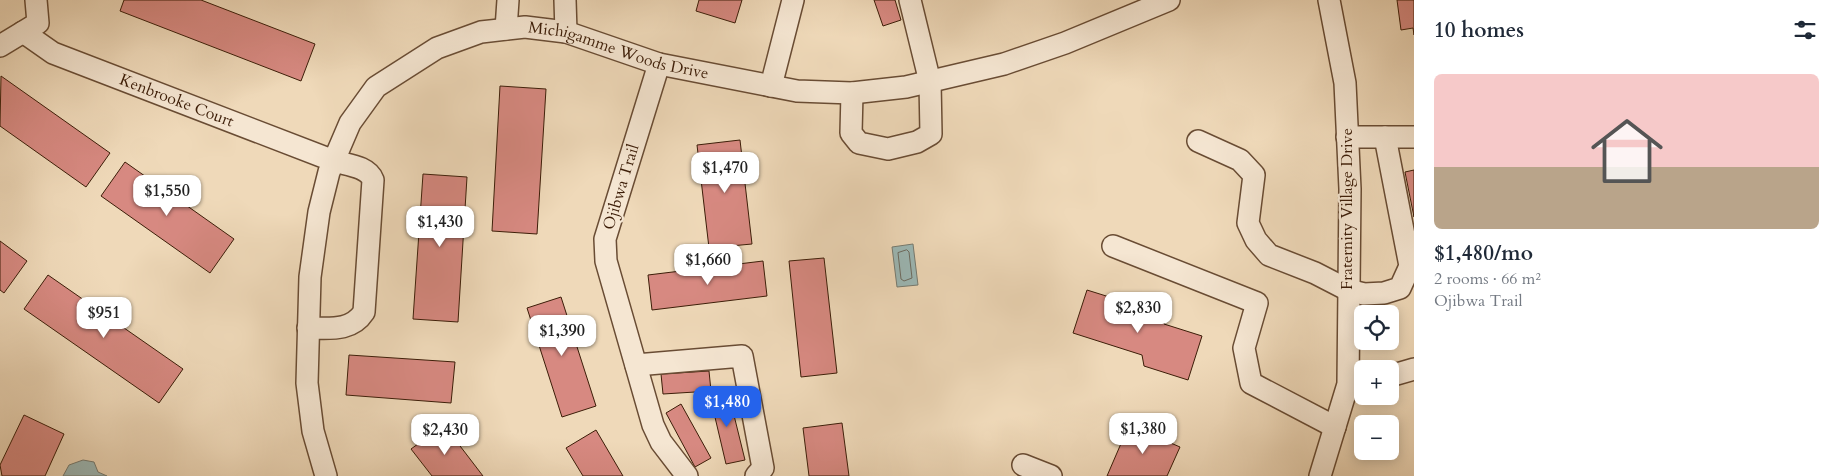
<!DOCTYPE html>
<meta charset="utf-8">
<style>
:root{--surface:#fff;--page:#f2f2f3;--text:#1f2937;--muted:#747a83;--accent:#2563eb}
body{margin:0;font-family:Cardo,serif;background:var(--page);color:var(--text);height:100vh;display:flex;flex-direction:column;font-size:19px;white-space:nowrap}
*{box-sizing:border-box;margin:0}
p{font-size:16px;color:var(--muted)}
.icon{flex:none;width:28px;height:28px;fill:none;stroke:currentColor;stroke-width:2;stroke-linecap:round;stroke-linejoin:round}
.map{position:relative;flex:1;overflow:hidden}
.details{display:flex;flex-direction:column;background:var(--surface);width:425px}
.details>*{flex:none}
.tools{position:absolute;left:1354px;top:305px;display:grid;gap:10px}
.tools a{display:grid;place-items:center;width:45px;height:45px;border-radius:8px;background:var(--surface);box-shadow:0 2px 12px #0003;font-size:25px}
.price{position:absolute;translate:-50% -42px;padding:0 11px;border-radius:10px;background:#fff;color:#222;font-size:16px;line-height:32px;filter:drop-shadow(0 1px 2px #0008)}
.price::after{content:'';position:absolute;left:50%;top:30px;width:15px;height:11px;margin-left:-8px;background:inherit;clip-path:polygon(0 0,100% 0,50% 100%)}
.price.on{background:var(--accent);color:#fff}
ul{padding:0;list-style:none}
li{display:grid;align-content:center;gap:10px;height:265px;padding:0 20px}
li span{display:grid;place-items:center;height:155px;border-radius:8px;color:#555}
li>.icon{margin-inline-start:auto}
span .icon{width:90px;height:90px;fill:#fffc;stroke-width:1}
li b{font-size:21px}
h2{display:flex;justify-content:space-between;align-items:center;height:60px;padding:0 20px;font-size:21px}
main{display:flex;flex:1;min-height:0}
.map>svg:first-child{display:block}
</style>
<main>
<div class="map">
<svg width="1414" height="476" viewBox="0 0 1414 476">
<rect width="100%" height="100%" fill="#efd9b9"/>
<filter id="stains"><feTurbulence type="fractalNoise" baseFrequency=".004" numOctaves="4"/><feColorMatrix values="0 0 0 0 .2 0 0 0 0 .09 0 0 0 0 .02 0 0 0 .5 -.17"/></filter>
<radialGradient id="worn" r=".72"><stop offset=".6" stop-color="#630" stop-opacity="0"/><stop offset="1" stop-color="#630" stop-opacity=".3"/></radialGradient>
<!-- water -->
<g fill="#9cb9b7" stroke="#767b71">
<path d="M 913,244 L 918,285 L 897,287 L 892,247 Z"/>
<path d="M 83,460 L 94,462 L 98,472 L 107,476 L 63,476 L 69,465 Z"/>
</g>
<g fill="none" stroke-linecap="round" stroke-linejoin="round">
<!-- shore -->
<path stroke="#6c6b60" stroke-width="1" d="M 907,250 L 909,252 L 912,278 L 904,281 L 901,279 L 898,253 Z"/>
</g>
<!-- building -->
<g fill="#d78981" stroke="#3c1d08">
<path d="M 124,0 L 201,0 L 315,44 L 301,81 L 120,11 Z"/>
<path d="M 699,0 L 742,0 L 735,23 L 696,11 Z"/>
<path d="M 874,0 L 895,0 L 901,20 L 883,26 Z"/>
<path d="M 1397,0 L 1414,0 L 1414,35 L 1413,28 L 1401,30 Z"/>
<path d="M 1,76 L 110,153 L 86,187 L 0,126 Z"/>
<path d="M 500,86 L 546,89 L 537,234 L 492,231 Z"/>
<path d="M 740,140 L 752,244 L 709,248 L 697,145 Z"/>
<path d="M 125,162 L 234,239 L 210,273 L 101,196 Z"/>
<path d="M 1414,170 L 1414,217 L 1405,172 Z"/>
<path d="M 423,174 L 467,177 L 458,322 L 413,319 Z"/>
<path d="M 0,241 L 27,261 L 4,293 L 0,290 Z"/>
<path d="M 824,258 L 837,373 L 801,377 L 789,261 Z"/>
<path d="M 763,261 L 767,296 L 652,310 L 648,275 Z"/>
<path d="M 48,275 L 183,369 L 159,403 L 24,309 Z"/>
<path d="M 1087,290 L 1167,315 L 1164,324 L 1202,336 L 1188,380 L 1144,366 L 1142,355 L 1073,333 Z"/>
<path d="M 561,297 L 596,406 L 562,417 L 527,308 Z"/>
<path d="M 349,355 L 455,362 L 451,403 L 346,395 Z"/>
<path d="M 709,371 L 711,391 L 663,394 L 661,374 Z"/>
<path d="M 728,391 L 745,460 L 726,464 L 710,396 Z"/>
<path d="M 681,404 L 711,458 L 695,467 L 666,413 Z"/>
<path d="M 24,415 L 64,434 L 45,476 L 2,476 L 0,465 Z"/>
<path d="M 842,423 L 849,476 L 809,476 L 803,428 Z"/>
<path d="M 444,425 L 483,476 L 432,476 L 411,449 Z"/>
<path d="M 1129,425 L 1180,447 L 1167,476 L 1107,476 Z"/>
<path d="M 596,430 L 623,476 L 583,476 L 566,448 Z"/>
</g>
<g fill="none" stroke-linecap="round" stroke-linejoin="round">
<!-- minor casing -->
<g stroke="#694c34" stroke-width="24">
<g id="minor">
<path d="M 565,0 L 566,32"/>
<path d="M 506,29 L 508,0"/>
<path id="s1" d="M 23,32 L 53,53 L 334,161 C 347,165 368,166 373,180 L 364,312 C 351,332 329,328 308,328"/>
<path d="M 0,46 L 38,23 L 36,0"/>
<path d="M 659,64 L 605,239 L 606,261 L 653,425 L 661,442 L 687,476"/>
<path d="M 771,86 L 793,0"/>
<path d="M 852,93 L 851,133 L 859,143 L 888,149 L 917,142 L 931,134 L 930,82 L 910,0"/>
<path d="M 1347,137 L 1414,137"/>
<path d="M 1198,141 L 1240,160 L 1254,175 L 1248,223 L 1256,240 L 1269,255 L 1315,273 L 1348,290 L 1364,294 L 1384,293 L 1400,288 L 1410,266 L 1385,137"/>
<path d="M 1113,246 L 1257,303 L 1244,348 L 1251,383 L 1335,427"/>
<path d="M 636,365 L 742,356 L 763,468 L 756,476"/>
<path d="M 1390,376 L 1414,369"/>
<path d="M 1023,465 L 1051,476"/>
<path id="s2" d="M 326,476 L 313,431 L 307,383 L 310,277 L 319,212 L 329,172 L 350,123 L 376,87 L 437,48 L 481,32 L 525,27 L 566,32 L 659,64 L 797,91 L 852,93 L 906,87 L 1004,64 L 1065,43 L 1169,0"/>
<path d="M 1320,476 L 1348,384 L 1350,189 L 1345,83 L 1329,0"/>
</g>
</g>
<!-- minor -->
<use href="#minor" stroke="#f5e6d2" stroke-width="21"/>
</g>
<g text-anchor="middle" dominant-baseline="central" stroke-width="4.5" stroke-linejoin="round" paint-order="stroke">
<!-- street labels -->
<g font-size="16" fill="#3c1d08" stroke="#f5e6d2">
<text stroke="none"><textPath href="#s2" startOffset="666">Michigamme Woods Drive</textPath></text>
<text stroke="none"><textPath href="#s1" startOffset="169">Kenbrooke Court</textPath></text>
<text transform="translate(621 187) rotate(-73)">Ojibwa Trail</text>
<text transform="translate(1347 209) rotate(-90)">Fraternity Village Drive</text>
</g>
</g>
<rect width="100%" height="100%" filter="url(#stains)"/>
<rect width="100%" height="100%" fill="url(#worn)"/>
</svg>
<div class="tools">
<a><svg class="icon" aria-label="locate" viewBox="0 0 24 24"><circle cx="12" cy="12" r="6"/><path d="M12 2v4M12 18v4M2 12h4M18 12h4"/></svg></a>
<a>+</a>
<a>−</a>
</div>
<b class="price" style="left:725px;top:194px">$1,470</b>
<b class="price" style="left:167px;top:217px">$1,550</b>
<b class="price" style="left:440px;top:248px">$1,430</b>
<b class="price" style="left:708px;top:286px">$1,660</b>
<b class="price" style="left:1138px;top:334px">$2,830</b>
<b class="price" style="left:104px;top:339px">$951</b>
<b class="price" style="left:562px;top:357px">$1,390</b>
<b class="price on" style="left:727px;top:428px">$1,480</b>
<b class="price" style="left:1143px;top:455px">$1,380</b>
<b class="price" style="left:445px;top:456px">$2,430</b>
</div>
<section class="details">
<h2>10 homes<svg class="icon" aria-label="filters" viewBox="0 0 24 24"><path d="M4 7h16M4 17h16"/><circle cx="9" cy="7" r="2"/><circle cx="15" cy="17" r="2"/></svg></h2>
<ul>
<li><span style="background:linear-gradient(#f6c9c9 60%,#b9a48a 0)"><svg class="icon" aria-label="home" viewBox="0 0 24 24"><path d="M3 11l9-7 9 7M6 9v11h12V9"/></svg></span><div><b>$1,480/mo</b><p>2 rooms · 66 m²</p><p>Ojibwa Trail</p></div></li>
</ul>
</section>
</main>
